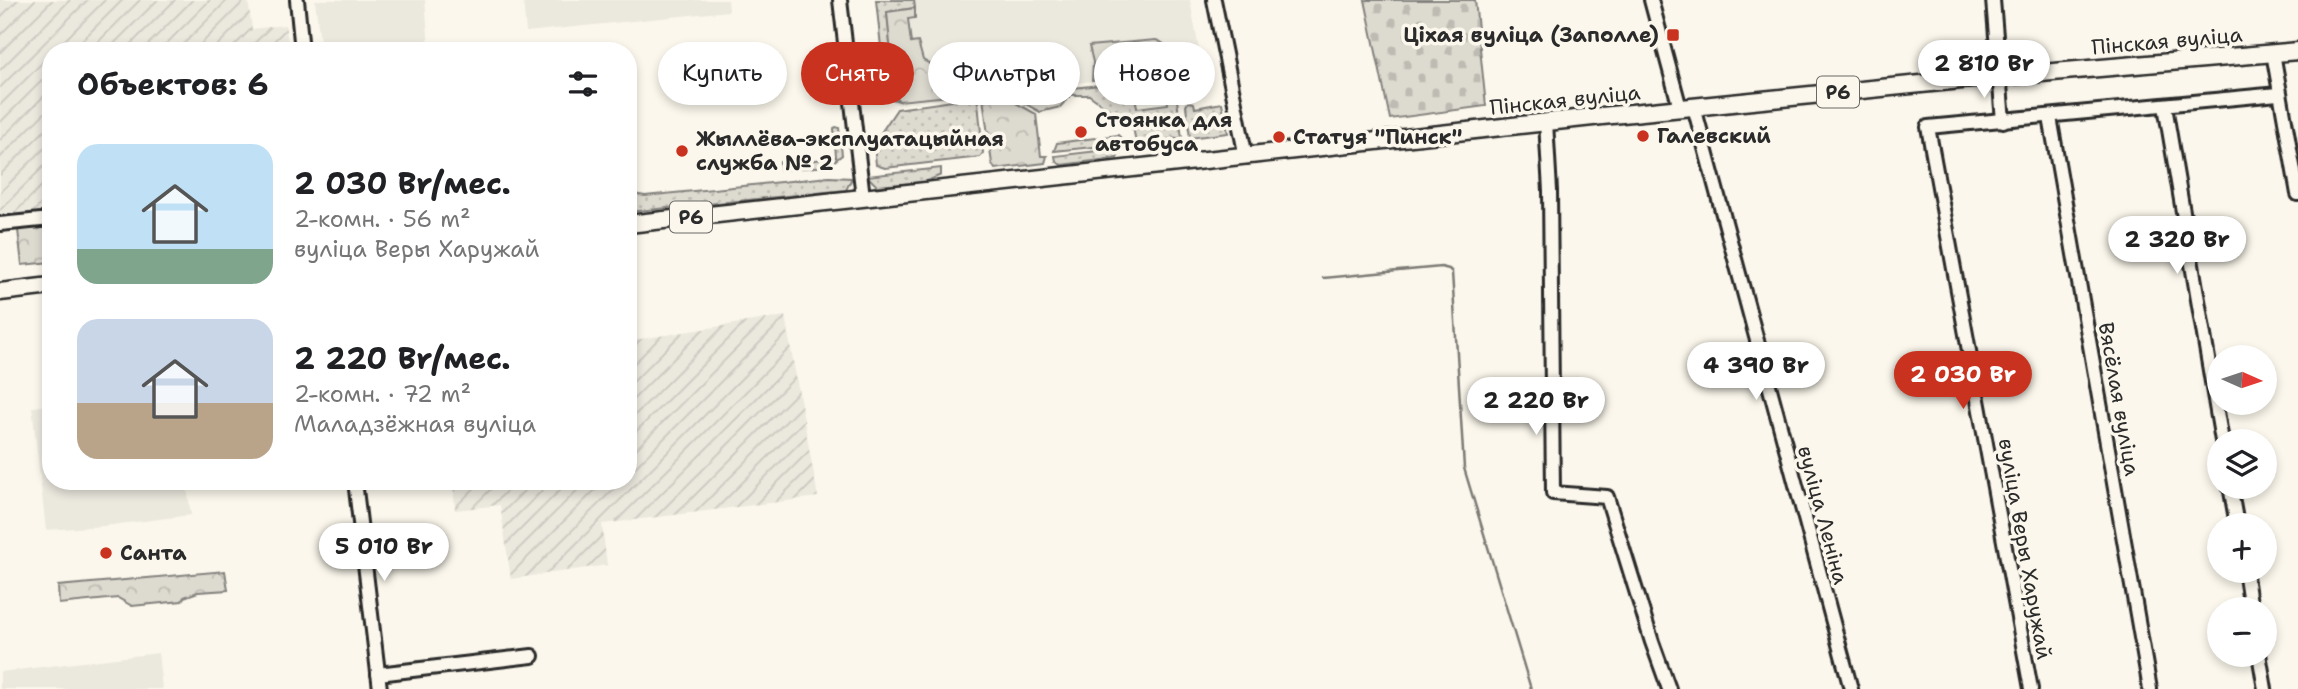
<!DOCTYPE html>
<html lang="ru">
<meta charset="utf-8">
<style>
:root{--surface:#fff;--page:#f6f6f6;--text:#202124;--muted:#757577;--accent:#c8321e}
body{margin:0;font-family:"Shantell Sans",sans-serif;background:var(--page);color:var(--text);height:100vh;display:flex;flex-direction:column;font-size:26px;white-space:nowrap}
*{box-sizing:border-box;margin:0}
p{font-size:23px;color:var(--muted)}
.icon{flex:none;width:38px;height:38px;fill:none;stroke:currentColor;stroke-width:2;stroke-linecap:round;stroke-linejoin:round}
.map{position:relative;flex:1;overflow:hidden}
.panel{position:absolute;left:42px;top:42px;width:595px;height:448px;display:flex;flex-direction:column;background:var(--surface);border-radius:28px;box-shadow:0 4px 10px #0003}
.panel>*{flex:none}
.guide{position:absolute;left:658px;top:42px;width:665px;height:63px;display:flex;gap:14px}
.needle{width:46px;rotate:93deg}
.controls{position:absolute;left:2207px;top:345px;display:grid;gap:14px}
.controls a{display:grid;place-items:center;width:70px;height:70px;border-radius:50%;background:var(--surface);box-shadow:0 4px 10px #0003;font-size:35px}
.price{position:absolute;translate:-50% -60px;padding:0 16px;border-radius:24px;background:#fff;color:#222;font-size:23px;line-height:46px;filter:drop-shadow(0 2px 4px #0008)}
.price::after{content:'';position:absolute;left:50%;top:42px;width:21px;height:16px;margin-left:-10px;background:inherit;clip-path:polygon(0 0,100% 0,50% 100%)}
.price.on{background:var(--accent);color:#fff}
ul{padding:0;list-style:none}
li{display:flex;align-items:center;gap:21px;height:175px;padding:0 35px}
li span{display:grid;place-items:center;flex:none;width:196px;height:140px;border-radius:21px;color:#555}
li>.icon{margin-inline-start:auto}
span .icon{width:84px;height:84px;fill:#fffc;stroke-width:1}
li b{font-size:30px}
h2{display:flex;justify-content:space-between;align-items:center;height:84px;padding:0 35px;font-size:30px}
.chip{padding:0 24px;border-radius:32px;background:var(--surface);box-shadow:0 4px 10px #0003;font-size:24px;line-height:63px}
.chip.on{background:var(--accent);color:#fff}
.map>svg:first-child{display:block}
</style>
<div class="map">
<svg width="2298" height="689" viewBox="0 0 2298 689">
<defs>
<pattern id="industrial-furrows" width="10" height="10" patternUnits="userSpaceOnUse" patternTransform="scale(1.75)"><rect width="10" height="10" fill="#ebe8de"/><path d="M-1 1l2-2M0 10L10 0M9 11l2-2" fill="none" stroke="#cac7bf"/></pattern>
<pattern id="grass-dots" width="8" height="8" patternUnits="userSpaceOnUse" patternTransform="scale(1.75)"><rect width="8" height="8" fill="#dddad0"/><path d="M2 2h.1M6 6h.1" fill="none" stroke="#bebbb3" stroke-width="1.8" stroke-linecap="round"/></pattern>
<pattern id="forest-crowns" width="20" height="18" patternUnits="userSpaceOnUse" patternTransform="scale(1.75)"><rect width="20" height="18" fill="#dddad0"/><path d="M2 6a3 3 0 1 1 6 0M12 15a3 3 0 1 1 6 0" fill="none" stroke="#bebbb3"/></pattern>
<pattern id="cemetery-stones" width="16" height="16" patternUnits="userSpaceOnUse" patternTransform="scale(1.75)"><rect width="16" height="16" fill="#dddad0"/><path d="M2 7V4a2 2 0 0 1 4 0v3zM10 15v-3a2 2 0 0 1 4 0v3z" fill="#bebbb3"/></pattern>
</defs>
<rect width="100%" height="100%" fill="#fbf7ec"/>
<filter id="ink" filterUnits="userSpaceOnUse"><feTurbulence type="fractalNoise" baseFrequency=".0143" numOctaves="2"/><feDisplacementMap in="SourceGraphic" scale="14" xChannelSelector="R" yChannelSelector="G"/><feConvolveMatrix kernelMatrix="1 2 1 2 8 2 1 2 1" color-interpolation-filters="sRGB"/></filter>
<g filter="url(#ink)">
<!-- built -->
<g fill="#ebe8de">
<path d="M 315,0 L 425,0 L 429,47 L 394,51 L 321,51 Z"/>
<path d="M 523,0 L 728,0 L 729,11 L 526,32 Z"/>
<path d="M 882,0 L 1190,0 L 1199,50 L 1174,55 L 1175,71 L 899,105 L 893,102 Z"/>
<path d="M 51,405 L 51,481 L 186,481 L 191,515 L 104,526 L 46,530 L 32,407 Z"/>
<path d="M 158,653 L 162,689 L 0,689 L 0,672 Z"/>
</g>
<!-- industrial -->
<g fill="url(#industrial-furrows)">
<path d="M 0,0 L 248,0 L 252,29 L 285,25 L 290,51 L 51,51 L 51,214 L 0,220 Z"/>
<path d="M 785,316 L 818,497 L 602,524 L 607,565 L 511,579 L 500,505 L 455,510 L 453,481 L 628,481 L 628,341 Z"/>
</g>
<!-- grass -->
<g fill="url(#grass-dots)" stroke="#84827e" stroke-width="2">
<path d="M 876,0 L 914,0 L 915,8 L 887,12 L 895,96 L 899,101 L 889,98 L 886,94 Z"/>
<path d="M 1174,77 L 1173,89 L 1166,90 L 1165,85 L 1134,90 L 1137,108 L 1168,104 L 1167,96 L 1173,96 L 1177,100 L 1182,138 L 1136,143 L 1134,132 L 1130,124 L 1089,95 L 1071,95 L 1060,107 L 1040,112 L 1009,95 Z"/>
<path d="M 973,98 L 978,102 L 983,153 L 980,157 L 885,168 L 876,165 L 874,143 L 897,109 Z"/>
<path d="M 1188,102 L 1194,103 L 1195,108 L 1222,103 L 1228,133 L 1190,138 L 1186,106 Z"/>
<path d="M 836,127 L 839,128 L 842,155 L 828,166 L 780,170 L 780,162 L 788,158 L 789,164 L 836,157 L 834,128 Z"/>
<path d="M 1118,135 L 1121,138 L 1123,144 L 1054,151 L 1057,143 Z"/>
<path d="M 1123,148 L 1117,158 L 1061,165 L 1056,161 L 1055,156 Z"/>
<path d="M 941,168 L 941,175 L 925,182 L 877,186 L 867,176 Z"/>
<path d="M 829,177 L 852,178 L 846,190 L 628,212 L 628,193 L 645,196 Z"/>
</g>
<!-- forest -->
<g fill="url(#forest-crowns)" stroke="#84827e" stroke-width="2">
<path d="M 915,8 L 915,18 L 908,19 L 911,43 L 918,42 L 923,60 L 930,64 L 966,60 L 969,94 L 899,101 L 895,96 L 887,12 Z"/>
<path d="M 1156,40 C 1170,44 1172,57 1174,70 L 1092,80 L 1093,62 L 1089,46 Z"/>
<path d="M 1066,52 L 1068,82 L 987,92 L 983,61 Z"/>
<path d="M 1005,97 L 1036,114 L 1041,156 L 1047,156 L 1045,163 L 995,169 L 992,164 L 983,98 Z"/>
<path d="M 51,226 L 51,262 L 22,265 L 18,230 Z"/>
<path d="M 225,571 L 228,590 L 198,592 L 184,597 L 182,601 L 132,606 L 118,598 L 59,604 L 58,586 Z"/>
</g>
<!-- cemetery -->
<path fill="url(#cemetery-stones)" stroke="#84827e" stroke-width="2" d="M 1365,0 L 1475,0 L 1486,106 L 1390,119 Z"/>
<g fill="none" stroke-linecap="round" stroke-linejoin="round">
<!-- stream -->
<path stroke="#7b7a75" stroke-width="2.5" d="M 1323,278 L 1441,267 L 1449,269 L 1452,272 L 1464,468 L 1531,689"/>
<!-- minor casing -->
<g stroke="#2b2b2b" stroke-width="18">
<g id="minor">
<path d="M 297,0 L 302,51"/>
<path d="M 840,0 L 863,197"/>
<path d="M 1214,0 L 1246,157"/>
<path d="M 1651,0 L 1680,108"/>
<path d="M 1993,0 L 2003,121"/>
<path d="M 2273,53 L 2298,194"/>
<path d="M 2165,106 L 2222,441"/>
<path d="M 1694,107 L 1851,689"/>
<path d="M 2050,117 L 2150,689"/>
<path d="M 1546,122 L 1550,191 L 1553,493 L 1607,497 L 1652,642 L 1669,689"/>
<path d="M 0,224 L 51,219"/>
<path d="M 355,481 L 380,689"/>
<path d="M 2230,486 L 2237,525"/>
<path d="M 2245,570 L 2251,609"/>
<path d="M 2259,654 L 2265,689"/>
<path d="M 378,674 L 532,656"/>
<path d="M 2031,689 L 1928,127 L 2278,94"/>
</g>
</g>
<!-- major casing -->
<g stroke="#2b2b2b" stroke-width="21">
<g id="major">
<path d="M 628,224 L 1602,116 L 1961,80 L 2298,51"/>
<path d="M 0,292 L 51,286"/>
</g>
</g>
<!-- minor -->
<use href="#minor" stroke="#fbf7ec" stroke-width="12"/>
<!-- major -->
<use href="#major" stroke="#fbf7ec" stroke-width="16"/>
</g>
</g>
<!-- markers -->
<g fill="#c8321e" stroke="#fbf7ec" stroke-width="2.5">
<rect x="1666" y="28" width="14" height="14" rx="3.5"/>
<circle cx="1081" cy="132" r="7"/>
<circle cx="1643" cy="136" r="7"/>
<circle cx="1279" cy="137" r="7"/>
<circle cx="682" cy="151" r="7"/>
<circle cx="106" cy="553" r="7"/>
</g>
<g text-anchor="middle" dominant-baseline="central" stroke-width="7" stroke-linejoin="round" paint-order="stroke">
<!-- shield labels -->
<g fill="#fbf7ec" stroke="#696865" stroke-width="2">
<rect x="1817" y="76.5" width="42" height="31" rx="5"/>
<rect x="670" y="201.5" width="42" height="31" rx="5"/>
</g>
<g font-size="19" font-weight="bold" fill="#2b2b2b">
<text x="1838" y="92">Р6</text>
<text x="691" y="217">Р6</text>
</g>
<!-- poi labels -->
<g font-size="21" font-weight="bold" fill="#2b2b2b" stroke="#fbf7ec" text-anchor="start">
<text x="1659" y="35" text-anchor="end">Ціхая вуліца (Заполле)</text>
<text x="1095" y="120">Стоянка для<tspan x="1095" dy="24">автобуса</tspan></text>
<text x="1657" y="136">Галевский</text>
<text x="1293" y="137">Статуя "Пинск"</text>
<text x="696" y="139">Жыллёва-эксплуатацыйная<tspan x="696" dy="24">служба № 2</tspan></text>
<text x="120" y="553">Санта</text>
</g>
<!-- street labels -->
<g font-size="21" fill="#2b2b2b" stroke="#fbf7ec">
<text transform="translate(2167 41) rotate(-5)">Пінская вуліца</text>
<text transform="translate(1565 100) rotate(-6)">Пінская вуліца</text>
<text transform="translate(2119 399) rotate(80)">Вясёлая вуліца</text>
<text transform="translate(1823 515) rotate(75)">вуліца Леніна</text>
<text transform="translate(2025 549) rotate(80)">вуліца Веры Харужай</text>
</g>
</g>
</svg>
<div class="controls">
<a><svg class="needle" viewBox="-14 -14 28 28"><path d="M0-13l5 13h-10z" fill="#e53935"/><path d="M0 13l5-13h-10z" fill="#757577"/></svg></a>
<a><svg class="icon" aria-label="layers" viewBox="0 0 24 24"><path d="M12 4l9 5-9 5-9-5zM3 14l9 5 9-5"/></svg></a>
<a>+</a>
<a>−</a>
</div>
<b class="price" style="left:1984px;top:100px">2 810 Br</b>
<b class="price" style="left:2177px;top:276px">2 320 Br</b>
<b class="price" style="left:1756px;top:402px">4 390 Br</b>
<b class="price on" style="left:1963px;top:411px">2 030 Br</b>
<b class="price" style="left:1536px;top:437px">2 220 Br</b>
<b class="price" style="left:384px;top:583px">5 010 Br</b>
<div class="guide">
<a class="chip">Купить</a>
<a class="chip on">Снять</a>
<a class="chip">Фильтры</a>
<a class="chip">Новое</a>
</div>
<section class="panel">
<h2>Объектов: 6<svg class="icon" aria-label="filters" viewBox="0 0 24 24"><path d="M4 7h16M4 17h16"/><circle cx="9" cy="7" r="2"/><circle cx="15" cy="17" r="2"/></svg></h2>
<ul>
<li><span style="background:linear-gradient(#bfe0f5 75%,#7fa58c 0)"><svg class="icon" aria-label="home" viewBox="0 0 24 24"><path d="M3 11l9-7 9 7M6 9v11h12V9"/></svg></span><div><b>2 030 Br/мес.</b><p>2-комн. · 56 m²</p><p>вуліца Веры Харужай</p></div></li>
<li><span style="background:linear-gradient(#c9d6e8 60%,#b9a48a 0)"><svg class="icon" aria-label="home" viewBox="0 0 24 24"><path d="M3 11l9-7 9 7M6 9v11h12V9"/></svg></span><div><b>2 220 Br/мес.</b><p>2-комн. · 72 m²</p><p>Маладзёжная вуліца</p></div></li>
</ul>
</section>
</div>
